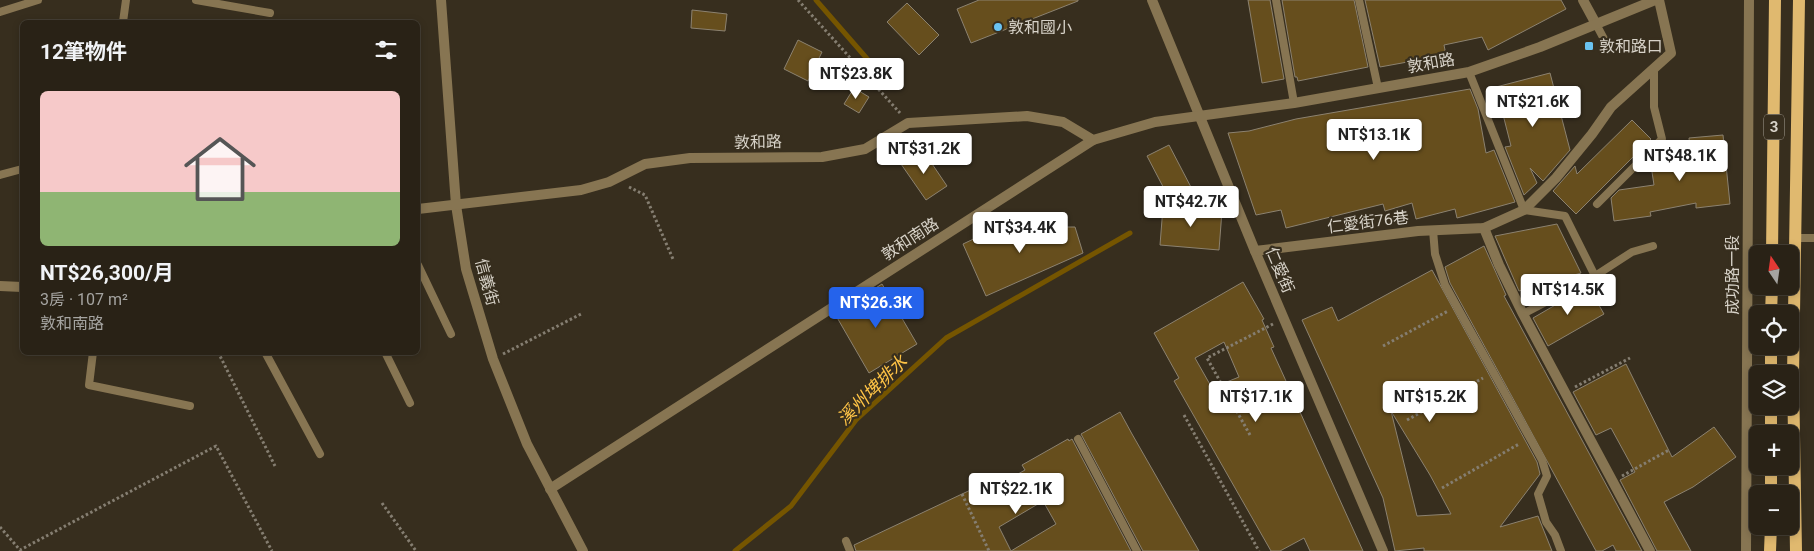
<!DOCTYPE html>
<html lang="zh-TW">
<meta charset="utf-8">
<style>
:root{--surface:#292216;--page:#352f23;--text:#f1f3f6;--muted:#a5a4a1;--line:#453f35;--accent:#2563eb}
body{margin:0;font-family:Roboto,"Noto Sans TC",sans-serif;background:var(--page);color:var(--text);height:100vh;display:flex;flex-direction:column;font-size:19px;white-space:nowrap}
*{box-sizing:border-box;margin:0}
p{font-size:16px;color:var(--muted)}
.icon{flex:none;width:28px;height:28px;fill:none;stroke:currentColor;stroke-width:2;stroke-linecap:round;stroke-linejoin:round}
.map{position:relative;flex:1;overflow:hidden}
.drawer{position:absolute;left:20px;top:20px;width:400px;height:335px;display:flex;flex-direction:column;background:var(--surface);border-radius:8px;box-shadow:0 2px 8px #0003,0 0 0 1px var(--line)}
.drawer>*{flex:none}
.needle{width:32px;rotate:347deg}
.fabs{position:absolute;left:1749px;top:245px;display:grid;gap:10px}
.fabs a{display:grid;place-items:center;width:50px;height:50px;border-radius:8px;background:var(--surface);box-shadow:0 2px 8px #0003,0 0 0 1px var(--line);font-size:25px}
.price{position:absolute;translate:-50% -42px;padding:0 11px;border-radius:5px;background:#fff;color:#222;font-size:16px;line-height:32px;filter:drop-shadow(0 1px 2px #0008)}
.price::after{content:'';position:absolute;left:50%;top:30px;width:15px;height:11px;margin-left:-8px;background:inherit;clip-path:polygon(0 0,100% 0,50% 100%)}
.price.on{background:var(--accent);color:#fff}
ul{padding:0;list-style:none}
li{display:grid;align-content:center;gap:10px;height:265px;padding:0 20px}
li+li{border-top:1px solid var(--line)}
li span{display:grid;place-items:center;height:155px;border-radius:8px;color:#555}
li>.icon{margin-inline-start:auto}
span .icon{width:90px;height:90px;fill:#fffc;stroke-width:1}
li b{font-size:21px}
h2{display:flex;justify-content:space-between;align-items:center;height:60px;padding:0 20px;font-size:21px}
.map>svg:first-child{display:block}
</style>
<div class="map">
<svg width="1814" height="551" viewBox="0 0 1814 551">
<rect width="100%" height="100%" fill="#372e1e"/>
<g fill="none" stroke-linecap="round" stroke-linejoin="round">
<!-- stream -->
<g stroke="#755500" stroke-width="5">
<path d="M 816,0 L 876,69"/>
<path d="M 735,551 L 791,506 L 856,420 L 946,338 L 1130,233"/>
</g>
</g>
<!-- building -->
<g fill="#664e1d" stroke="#8c8270" fill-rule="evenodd">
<path d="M 979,0 L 1078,0 L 1078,1 L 971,43 L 957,9 Z"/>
<path d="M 1248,0 L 1270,0 L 1284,79 L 1262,83 Z"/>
<path d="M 1282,0 L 1354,0 L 1368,67 L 1298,81 L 1297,77 L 1295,77 Z"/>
<path d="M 1365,0 L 1561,0 L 1566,9 L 1488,50 L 1482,37 L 1444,45 L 1446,55 L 1380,67 Z"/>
<path d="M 907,3 L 939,35 L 919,55 L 887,22 Z"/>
<path d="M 692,10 L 727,14 L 725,31 L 691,28 Z"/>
<path d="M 798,40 L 822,52 L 808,81 L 784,69 Z"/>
<path d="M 1550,73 L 1570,150 L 1543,181 L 1530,168 L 1537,183 L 1524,195 L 1505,147 L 1511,146 L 1496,87 Z"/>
<path d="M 854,88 L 869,97 L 859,113 L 844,104 Z"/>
<path d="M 1470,89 L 1478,109 L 1486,153 L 1494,150 L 1515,202 L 1457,218 L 1455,209 L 1416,219 L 1412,203 L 1385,211 L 1383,204 L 1286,228 L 1281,210 L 1256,215 L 1228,133 L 1249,131 L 1296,119 Z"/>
<path d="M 1632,120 L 1651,139 L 1576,214 L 1553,191 L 1575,166 L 1577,174 Z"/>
<path d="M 1723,135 L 1730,204 L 1696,208 L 1696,203 L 1650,212 L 1651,216 L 1614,221 L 1611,198 L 1619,190 L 1654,185 L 1650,159 L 1690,151 L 1689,138 Z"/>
<path d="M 1169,145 L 1193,191 L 1171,202 L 1147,156 Z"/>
<path d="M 922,149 L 947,186 L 926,200 L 901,164 Z"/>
<path d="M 1163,207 L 1222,211 L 1219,250 L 1160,245 Z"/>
<path d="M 1557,224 L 1581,273 L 1519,291 L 1495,236 Z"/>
<path d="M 999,227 L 1075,227 L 1083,253 L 986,296 L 963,244 Z"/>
<path d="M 1484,246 L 1506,295 L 1504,296 L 1642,551 L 1616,551 L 1613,545 L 1602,551 L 1596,551 L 1450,283 L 1445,267 Z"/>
<path d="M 1432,270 L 1537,462 L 1540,474 L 1500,527 L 1538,516 L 1552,551 L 1424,551 L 1424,548 L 1395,551 L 1383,498 L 1302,320 L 1332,307 L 1338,321 ZM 1391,411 L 1430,475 L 1451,514 L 1417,516 Z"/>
<path d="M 1243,282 L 1264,319 L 1262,320 L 1274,347 L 1271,348 L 1363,551 L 1310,551 L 1304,538 L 1280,551 L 1271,551 L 1174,381 L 1179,378 L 1154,333 ZM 1224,342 L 1239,377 L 1212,388 L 1195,358 Z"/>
<path d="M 882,284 L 917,344 L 869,373 L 835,314 Z"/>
<path d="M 1588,286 L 1604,314 L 1548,346 L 1533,318 Z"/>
<path d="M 1626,364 L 1672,457 L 1714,427 L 1736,457 L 1693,487 L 1664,502 L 1691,551 L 1657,551 L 1620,480 L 1635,472 L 1611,428 L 1596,435 L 1573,392 Z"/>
<path d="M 1120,412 L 1132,434 L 1199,551 L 1143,551 L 1081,434 Z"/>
<path d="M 1068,439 L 1069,441 L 1072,439 L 1131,551 L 856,551 L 854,545 L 979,486 L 983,494 L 1025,470 L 1022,465 ZM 1043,501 L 1056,524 L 1011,551 L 999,527 Z"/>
</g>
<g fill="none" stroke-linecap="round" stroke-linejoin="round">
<!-- path -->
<g stroke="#857e71" stroke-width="3" stroke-dasharray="2.5 2.5" stroke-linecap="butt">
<path d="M 798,0 L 900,113"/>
<path d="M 629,187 L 645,195 L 673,259"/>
<path d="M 1383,346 L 1448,311"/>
<path d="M 218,352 L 275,466"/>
<path d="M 503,354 L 583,313"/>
<path d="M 1575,387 L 1630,358"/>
<path d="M 1184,415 L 1259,551"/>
<path d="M 1407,420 L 1483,378"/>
<path d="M 1250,435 L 1207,358 L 1273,324"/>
<path d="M 1622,476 L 1669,450"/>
<path d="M 1442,488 L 1519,444"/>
<path d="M 962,494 L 989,551"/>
<path d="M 382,503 L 416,551"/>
<path d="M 0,527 L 20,550 L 216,446 L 272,551"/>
</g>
<!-- service -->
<g stroke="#877552" stroke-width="8">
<path d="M 196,0 L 270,13"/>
<path d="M 1276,0 L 1294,103"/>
<path d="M 1359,0 L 1378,88"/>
<path d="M 0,12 L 38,0"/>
<path d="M 123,22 L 126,0"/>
<path d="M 1596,24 L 1604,39"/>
<path d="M 1469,72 L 1524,210 L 1565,216 L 1595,276"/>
<path d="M 0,175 L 22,169"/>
<path d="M 1597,204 L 1662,139 L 1654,107 L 1654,68"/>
<path d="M 1433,230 L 1435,254 L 1445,285 L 1542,460 L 1547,476 L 1538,494 L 1546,522 L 1555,535 L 1561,551"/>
<path d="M 1796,238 L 1814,238"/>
<path d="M 418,265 L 451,334"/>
<path d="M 1523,314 L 1595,276 L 1632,252 L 1653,246"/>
<path d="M 93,352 L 89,385 L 190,406"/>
<path d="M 265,352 L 320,454"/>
<path d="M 385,352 L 410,403"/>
<path d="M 1078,439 L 1137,551"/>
<path d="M 846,541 L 850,551"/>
</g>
<!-- minor -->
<g stroke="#877552" stroke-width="10">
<path d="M 441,0 L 456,205 L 466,269 L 493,359 L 527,444 L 583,551"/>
<path d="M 1152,0 L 1255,251 L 1383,551"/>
<path d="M 1583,0 L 1596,24"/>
<path d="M 1484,228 L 1499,265 L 1523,314 L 1650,551"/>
<path d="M 1255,251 L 1418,231 L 1484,228 L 1524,210 L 1556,178 L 1592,134 L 1611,107 L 1671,53 L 1659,0"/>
<path d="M 550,489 L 1093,140"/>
<path d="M 1746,551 L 1749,0"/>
</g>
<!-- tertiary -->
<g stroke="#877552" stroke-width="10">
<path d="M 418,209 L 581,190 L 609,182 L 645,164 L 690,158 L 822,157 L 865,149 L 908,123 L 1027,116 L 1063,122 L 1093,140 L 1155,122 L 1294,103 L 1469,72 L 1540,47 L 1655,0"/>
<path d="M 0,286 L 22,287"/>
</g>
<!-- primary -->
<g stroke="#e0b96f" stroke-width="12">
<path d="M 1772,254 L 1775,0"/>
<path d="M 1771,314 L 1772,286"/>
<path d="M 1771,374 L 1771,346"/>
<path d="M 1771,434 L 1771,406"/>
<path d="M 1771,494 L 1771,466"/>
<path d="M 1770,551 L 1771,526"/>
<path d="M 1796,551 L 1793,376 L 1799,0"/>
</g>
</g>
<!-- markers -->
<g fill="#6ac3f1" stroke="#372e1e" stroke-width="2">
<circle cx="998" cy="27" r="5"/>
<rect x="1584" y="41" width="10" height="10" rx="2.5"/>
</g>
<g text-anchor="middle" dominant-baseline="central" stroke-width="4.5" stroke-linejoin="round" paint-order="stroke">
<!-- shield labels -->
<rect fill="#372e1e" stroke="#a7a195" stroke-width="1" x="1764" y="114.5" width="20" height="25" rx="4"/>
<g font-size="15" font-weight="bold" fill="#d7d2c8">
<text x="1774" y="127">3</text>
</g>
<!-- poi labels -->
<g font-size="16" fill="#d7d2c8" stroke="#372e1e" text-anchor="start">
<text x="1008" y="27">敦和國小</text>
<text x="1599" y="46">敦和路口</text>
</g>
<!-- street labels -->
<g font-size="16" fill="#d7d2c8" stroke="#372e1e">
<text transform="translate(1431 63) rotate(-10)">敦和路</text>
<text transform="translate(758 142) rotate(-1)">敦和路</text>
<text transform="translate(1368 222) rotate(-7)">仁愛街76巷</text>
<text transform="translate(910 239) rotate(-33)">敦和南路</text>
<text transform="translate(1280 270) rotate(67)">仁愛街</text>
<text transform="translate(1732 275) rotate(-90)">成功路一段</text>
<text transform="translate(487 282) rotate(75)">信義街</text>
</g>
<!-- water labels -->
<g font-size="18" font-style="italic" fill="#ffc446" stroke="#372e1e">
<text transform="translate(872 390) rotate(-45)">溪州埤排水</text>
</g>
</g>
</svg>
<div class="fabs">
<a><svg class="needle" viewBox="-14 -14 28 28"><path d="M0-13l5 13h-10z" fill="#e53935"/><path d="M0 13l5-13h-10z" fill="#a5a4a1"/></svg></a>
<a><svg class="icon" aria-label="locate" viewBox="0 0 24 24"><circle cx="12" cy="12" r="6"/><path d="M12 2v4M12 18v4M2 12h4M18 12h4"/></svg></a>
<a><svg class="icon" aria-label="layers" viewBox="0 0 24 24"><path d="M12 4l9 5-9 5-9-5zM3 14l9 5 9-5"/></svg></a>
<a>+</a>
<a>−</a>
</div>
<b class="price" style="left:856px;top:100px">NT$23.8K</b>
<b class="price" style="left:1533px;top:128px">NT$21.6K</b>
<b class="price" style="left:1374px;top:161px">NT$13.1K</b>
<b class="price" style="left:924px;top:175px">NT$31.2K</b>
<b class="price" style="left:1680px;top:182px">NT$48.1K</b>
<b class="price" style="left:1191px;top:228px">NT$42.7K</b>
<b class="price" style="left:1020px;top:254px">NT$34.4K</b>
<b class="price" style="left:1568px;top:316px">NT$14.5K</b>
<b class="price on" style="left:876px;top:329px">NT$26.3K</b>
<b class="price" style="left:1256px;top:423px">NT$17.1K</b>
<b class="price" style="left:1430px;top:423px">NT$15.2K</b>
<b class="price" style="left:1016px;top:515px">NT$22.1K</b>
<section class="drawer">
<h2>12筆物件<svg class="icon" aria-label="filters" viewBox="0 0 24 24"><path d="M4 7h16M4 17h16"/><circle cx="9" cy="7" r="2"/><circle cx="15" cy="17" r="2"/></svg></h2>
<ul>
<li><span style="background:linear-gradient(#f6c9c9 65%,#8fb573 0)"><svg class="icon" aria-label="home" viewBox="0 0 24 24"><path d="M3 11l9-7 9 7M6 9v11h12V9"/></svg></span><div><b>NT$26,300/月</b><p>3房 · 107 m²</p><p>敦和南路</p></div></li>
</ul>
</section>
</div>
